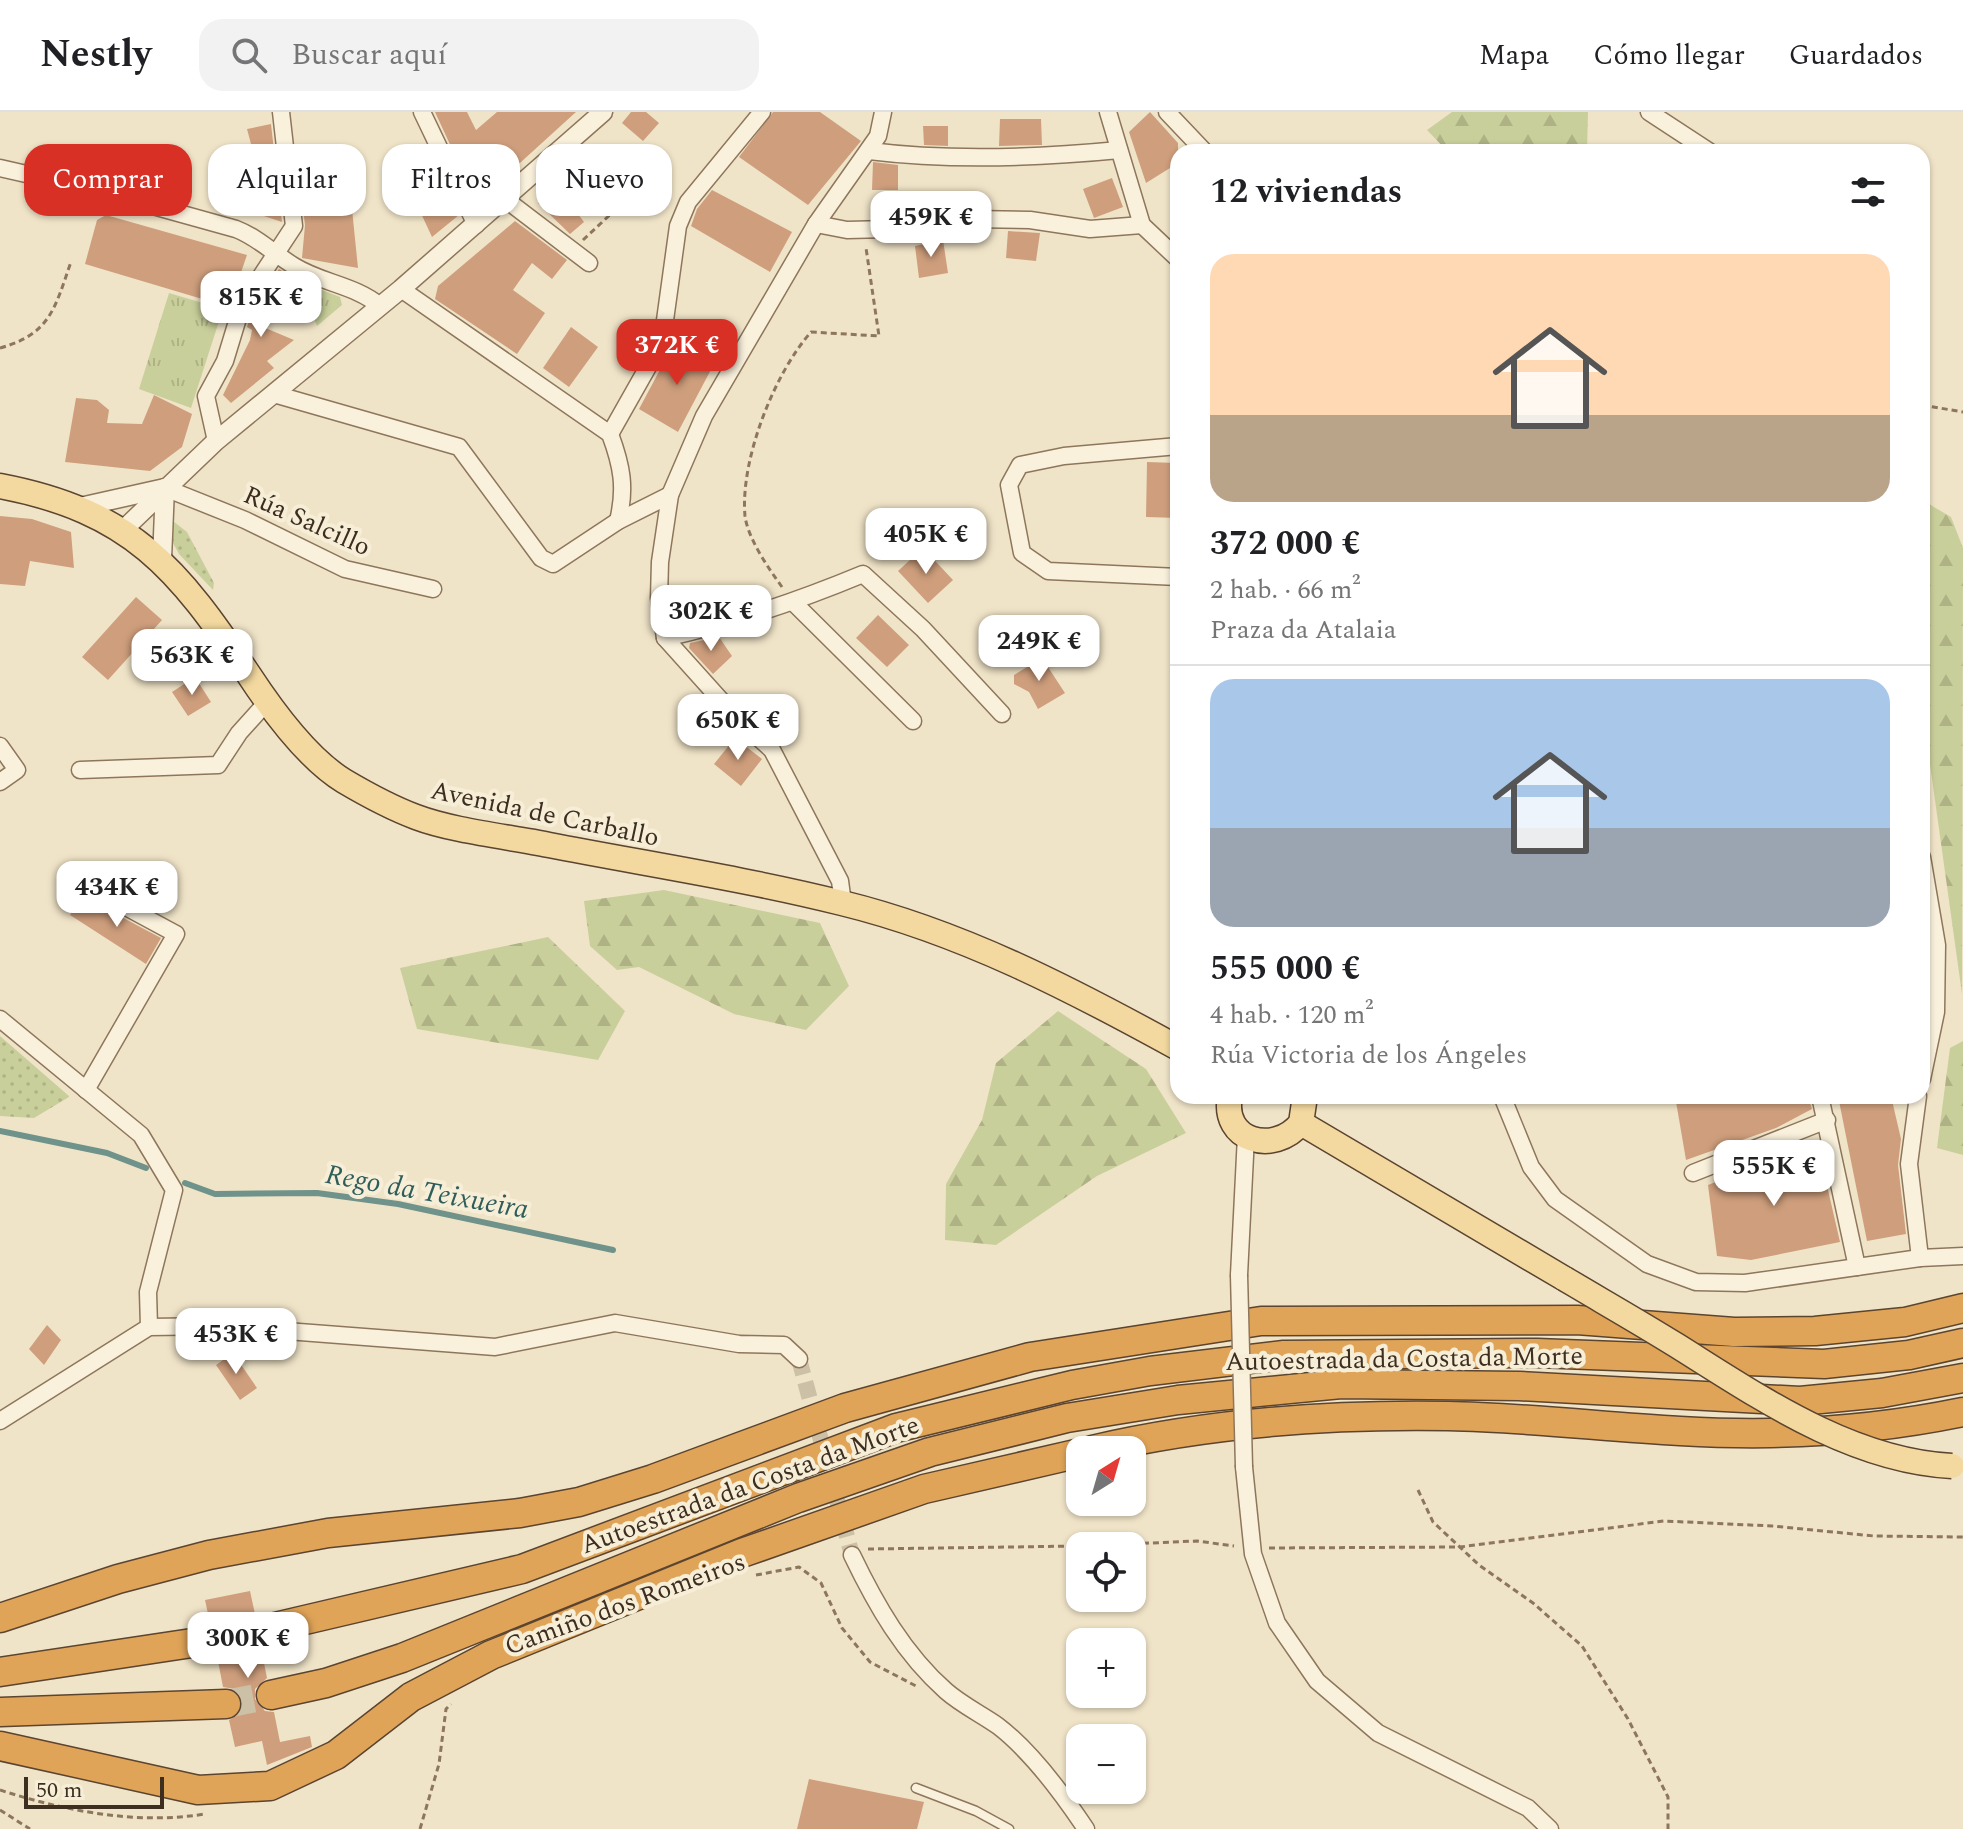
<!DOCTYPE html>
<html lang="es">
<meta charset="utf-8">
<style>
:root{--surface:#fff;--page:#f2f2f2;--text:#202124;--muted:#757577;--line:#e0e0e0;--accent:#d93025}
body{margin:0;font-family:Spectral,serif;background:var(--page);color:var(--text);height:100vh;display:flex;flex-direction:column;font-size:30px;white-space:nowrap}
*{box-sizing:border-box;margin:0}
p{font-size:26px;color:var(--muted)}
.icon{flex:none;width:44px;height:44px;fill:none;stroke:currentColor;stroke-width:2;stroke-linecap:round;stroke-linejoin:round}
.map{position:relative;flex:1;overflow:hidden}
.details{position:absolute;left:1170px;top:32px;width:760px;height:960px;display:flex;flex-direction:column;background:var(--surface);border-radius:24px;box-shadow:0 2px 6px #0004}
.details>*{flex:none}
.hud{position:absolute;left:24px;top:32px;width:760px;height:72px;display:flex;gap:16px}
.needle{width:52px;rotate:37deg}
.tools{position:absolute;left:1066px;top:1324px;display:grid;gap:16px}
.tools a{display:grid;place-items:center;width:80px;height:80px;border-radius:16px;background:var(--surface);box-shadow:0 2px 6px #0004;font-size:40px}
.scale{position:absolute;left:24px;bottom:20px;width:140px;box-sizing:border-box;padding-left:8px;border:4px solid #3d2e20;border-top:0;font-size:22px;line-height:28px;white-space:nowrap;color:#3d2e20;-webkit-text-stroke:6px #f7eed8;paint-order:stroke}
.price{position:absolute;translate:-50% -68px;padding:0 18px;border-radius:16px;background:#fff;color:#222;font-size:26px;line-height:52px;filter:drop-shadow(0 2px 4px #0008)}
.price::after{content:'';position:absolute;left:50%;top:48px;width:24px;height:18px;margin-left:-12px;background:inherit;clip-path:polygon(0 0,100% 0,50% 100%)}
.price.on{background:var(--accent);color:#fff}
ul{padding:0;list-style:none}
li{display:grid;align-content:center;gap:16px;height:424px;padding:0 40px}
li+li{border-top:2px solid var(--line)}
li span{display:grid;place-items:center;height:248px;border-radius:24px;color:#555}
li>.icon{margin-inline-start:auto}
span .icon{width:144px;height:144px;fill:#fffc;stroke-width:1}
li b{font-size:34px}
h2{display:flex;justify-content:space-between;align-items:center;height:96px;padding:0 40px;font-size:34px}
.pill{padding:0 28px;border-radius:24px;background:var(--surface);box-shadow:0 2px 6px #0004;font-size:28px;line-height:72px}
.pill.on{background:var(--accent);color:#fff}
header{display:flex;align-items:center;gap:48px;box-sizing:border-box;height:112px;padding:0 40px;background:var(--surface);border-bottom:2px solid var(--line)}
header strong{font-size:38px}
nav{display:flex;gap:44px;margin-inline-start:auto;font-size:28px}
.search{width:560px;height:72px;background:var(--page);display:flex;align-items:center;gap:20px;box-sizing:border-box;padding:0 28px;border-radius:24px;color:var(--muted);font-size:30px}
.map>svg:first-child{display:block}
</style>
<header>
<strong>Nestly</strong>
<div class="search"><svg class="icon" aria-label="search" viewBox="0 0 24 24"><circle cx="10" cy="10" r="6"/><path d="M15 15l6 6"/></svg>Buscar aquí</div>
<nav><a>Mapa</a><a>Cómo llegar</a><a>Guardados</a></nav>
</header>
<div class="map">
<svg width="1963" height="1717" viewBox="0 0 1963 1717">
<defs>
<pattern id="grass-dots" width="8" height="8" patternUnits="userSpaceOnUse" patternTransform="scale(2)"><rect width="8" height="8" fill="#c9cf9b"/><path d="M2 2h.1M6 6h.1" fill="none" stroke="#aeb285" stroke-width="1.8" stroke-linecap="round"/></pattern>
<pattern id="forest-firs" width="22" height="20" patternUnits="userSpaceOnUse" patternTransform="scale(2)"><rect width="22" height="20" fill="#c9cf9b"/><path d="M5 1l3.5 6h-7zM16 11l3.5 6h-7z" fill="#aeb285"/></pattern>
<pattern id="park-tufts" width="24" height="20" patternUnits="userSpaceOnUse" patternTransform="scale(2)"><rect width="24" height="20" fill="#c9cf9b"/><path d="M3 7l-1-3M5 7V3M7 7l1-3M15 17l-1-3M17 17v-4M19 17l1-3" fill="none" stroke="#aeb285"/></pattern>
</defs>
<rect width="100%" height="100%" fill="#f0e4c8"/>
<!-- grass -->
<g fill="url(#grass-dots)">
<path d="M 173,409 L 187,420 L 214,471 L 213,478 L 179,442 L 167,420 Z"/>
<path d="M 0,924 L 69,984 L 69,985 L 34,1006 L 0,1004 Z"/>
</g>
<!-- forest -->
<g fill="url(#forest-firs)">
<path d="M 1452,0 L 1588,0 L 1587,40 L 1448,40 L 1427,18 Z"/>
<path d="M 1922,388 L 1951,405 L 1963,436 L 1962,882 L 1922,595 Z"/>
<path d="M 664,778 L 820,811 L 849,874 L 806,918 L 734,902 L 639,855 L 617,858 L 590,834 L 584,789 Z"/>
<path d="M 548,825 L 625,899 L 598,948 L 417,917 L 400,856 Z"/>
<path d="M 1058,899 L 1146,957 L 1186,1021 L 1097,1064 L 996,1133 L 945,1128 L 946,1072 L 982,1008 L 996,951 Z"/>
<path d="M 1963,929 L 1963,1043 L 1937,1036 L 1950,936 Z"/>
</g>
<!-- park -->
<g fill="url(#park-tufts)">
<path d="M 322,178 L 340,185 L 342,193 L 317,214 L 308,191 L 315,188 L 316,180 Z"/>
<path d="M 169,181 L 223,197 L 191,296 L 139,277 Z"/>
</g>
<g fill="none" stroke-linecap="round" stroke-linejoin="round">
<!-- stream -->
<g stroke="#6f938a" stroke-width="6">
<path d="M 0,1019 L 107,1041 L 146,1056"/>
<path d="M 185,1071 L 215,1082 L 317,1081 L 398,1092 L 613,1138"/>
</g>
</g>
<!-- building -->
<g fill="#cf9f7d">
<path d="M 435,0 L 467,0 L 476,18 L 497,0 L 576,0 L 510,60 L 472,80 Z"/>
<path d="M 631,0 L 646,0 L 659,11 L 643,29 L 622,11 Z"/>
<path d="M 773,0 L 820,0 L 861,29 L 808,93 L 739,45 Z"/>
<path d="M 1150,0 L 1178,31 L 1178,51 L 1146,71 L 1129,20 Z"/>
<path d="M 1000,7 L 1041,7 L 1042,33 L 999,34 Z"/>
<path d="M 271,12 L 282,110 L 233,94 L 227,40 L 251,32 L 247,17 Z"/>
<path d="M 923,14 L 948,14 L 948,34 L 924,33 Z"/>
<path d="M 591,46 L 611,71 L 578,102 L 584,110 L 570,122 L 538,91 L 556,76 L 558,78 Z"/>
<path d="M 873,50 L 898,53 L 898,78 L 872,78 Z"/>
<path d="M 435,52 L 459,103 L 432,125 L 405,67 Z"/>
<path d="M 298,56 L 333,66 L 339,96 L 352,97 L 358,156 L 302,146 L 305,113 Z"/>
<path d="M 1112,66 L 1123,95 L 1094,106 L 1083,77 Z"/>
<path d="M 712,78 L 792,120 L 770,160 L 691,114 L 697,97 Z"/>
<path d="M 106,103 L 247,143 L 229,195 L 85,152 L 97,108 Z"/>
<path d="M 515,109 L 567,148 L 552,167 L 532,151 L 513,178 L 545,201 L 517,242 L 435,187 L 438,174 Z"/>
<path d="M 1008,119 L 1040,121 L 1036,149 L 1006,146 Z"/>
<path d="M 943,128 L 948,161 L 919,166 L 915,134 Z"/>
<path d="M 279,157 L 297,168 L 263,215 L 294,228 L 267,249 L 274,256 L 231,291 L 223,283 L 250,228 L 252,218 L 247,215 L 252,198 Z"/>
<path d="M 571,215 L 598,235 L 569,275 L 543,256 Z"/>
<path d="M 690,235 L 715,250 L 678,320 L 639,297 L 670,239 Z"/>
<path d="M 154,283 L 192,302 L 182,335 L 150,359 L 65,350 L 76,286 L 97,288 L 109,298 L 107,311 L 142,312 Z"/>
<path d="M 1147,350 L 1178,351 L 1178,406 L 1146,405 Z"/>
<path d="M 0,404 L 32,407 L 71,420 L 74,456 L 30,449 L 25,474 L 0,472 Z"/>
<path d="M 923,436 L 953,468 L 928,491 L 898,459 Z"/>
<path d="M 136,485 L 162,508 L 108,568 L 82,545 Z"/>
<path d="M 878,503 L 909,533 L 887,555 L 856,526 Z"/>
<path d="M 719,525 L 732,544 L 713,562 L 689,536 L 690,531 Z"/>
<path d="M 1042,546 L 1065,581 L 1038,597 L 1029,580 L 1014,572 L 1014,563 Z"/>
<path d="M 195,565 L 211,590 L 188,604 L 172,580 Z"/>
<path d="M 735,626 L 762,647 L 741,674 L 714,652 Z"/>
<path d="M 82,784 L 161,826 L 146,852 L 70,803 Z"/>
<path d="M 1675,984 L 1808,984 L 1812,997 L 1776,1016 L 1686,1048 Z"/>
<path d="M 1838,984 L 1891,984 L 1901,1027 L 1898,1053 L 1906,1122 L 1867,1129 Z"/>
<path d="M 1817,1030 L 1840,1130 L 1751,1148 L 1717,1144 L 1708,1073 Z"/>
<path d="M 47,1213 L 61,1228 L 44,1253 L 29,1237 Z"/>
<path d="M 233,1241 L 257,1276 L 240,1288 L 216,1253 Z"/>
<path d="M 250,1479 L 255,1502 L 246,1507 L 241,1522 L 246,1531 L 261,1536 L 267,1566 L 255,1577 L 255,1587 L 265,1599 L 274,1600 L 280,1630 L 310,1624 L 312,1635 L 267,1653 L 262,1629 L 235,1635 L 229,1608 L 241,1601 L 243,1591 L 235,1577 L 223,1575 L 217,1544 L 227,1535 L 229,1525 L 219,1513 L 210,1511 L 205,1488 Z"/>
<path d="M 809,1667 L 924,1690 L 917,1717 L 797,1717 Z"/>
</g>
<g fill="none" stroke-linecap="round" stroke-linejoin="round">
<!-- minor-tunnel -->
<path stroke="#ccc0a6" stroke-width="16" stroke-dasharray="16 8" stroke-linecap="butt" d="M 799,1247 L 852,1443"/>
<!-- motorway-tunnel -->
<g stroke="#ccc0a6" stroke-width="28" stroke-dasharray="28 14" stroke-linecap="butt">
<path d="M 212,1528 L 258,1519"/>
<path d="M 226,1592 L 271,1583"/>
</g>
<!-- service casing -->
<g stroke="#8d765c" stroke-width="11">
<path id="service" d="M 916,1676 L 976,1699 L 1009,1717"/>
</g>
<!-- minor casing -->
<g stroke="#8d765c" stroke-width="19">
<g id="minor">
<path d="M 422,0 L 476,113"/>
<path d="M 1108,0 L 1142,113 L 1178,147"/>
<path d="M 1167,0 L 1205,40"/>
<path d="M 1649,0 L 1710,40"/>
<path d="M 869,39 C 950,49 1037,46 1119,38"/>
<path d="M 0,56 L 92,77 L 236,117 C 259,126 274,142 294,154 C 321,171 355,173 380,194"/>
<path d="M 505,87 L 589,151"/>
<path d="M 816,112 L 847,118 L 889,117 L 971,107 L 1030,108 L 1090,117 L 1142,113"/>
<path d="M 401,177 L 610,322 C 622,354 626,376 618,409"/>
<path d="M 274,282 L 459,335 L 541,446 L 553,452 L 618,409 L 670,383"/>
<path d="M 610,322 L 662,230 L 678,114 L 688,90 L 762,0"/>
<path d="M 216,329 L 206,284 L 225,249 L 242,193 L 294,114 L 281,0"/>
<path d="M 1178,334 L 1064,344 L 1020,353 L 1009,373 L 1022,441 L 1048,459 L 1178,465"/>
<path d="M 165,376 L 245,408 L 345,457 L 433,477"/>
<path d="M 794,491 L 913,609"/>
<path d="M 665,526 C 734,511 798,489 863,462 L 923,517 L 1002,602"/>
<path d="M 0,634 L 17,658 L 0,670"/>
<path d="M 80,658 L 218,653 L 239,621 L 267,590"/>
<path d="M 1922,745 L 1937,833 L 1936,900 L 1922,967"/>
<path d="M 843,791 L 840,769 L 772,638 L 736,605 L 665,526 L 659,486 L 660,450 L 670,383 L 704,304 L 816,112 L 878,24 L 883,0"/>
<path d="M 0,907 L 141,1023 L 174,1078 L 148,1180 L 149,1215"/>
<path d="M 86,978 L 176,822 L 87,774"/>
<path d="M 1502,984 L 1531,1055 L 1555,1087 L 1647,1152 L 1696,1170 L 1745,1171 L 1920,1146 L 1963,1144"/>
<path d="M 1820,984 L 1857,1155"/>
<path d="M 1918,984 L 1909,1052 L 1920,1146"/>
<path d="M 1693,1061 L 1827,1008"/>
<path d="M 1239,1163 L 1246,1024"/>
<path d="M 0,1309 L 149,1215 L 221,1214 L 495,1235 L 615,1211 L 739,1232 L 784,1233 L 799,1247"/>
<path d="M 1244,1355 L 1253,1442 L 1277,1511 L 1317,1569 L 1378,1621 L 1528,1696 L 1550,1717"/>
<path d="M 852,1443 C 876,1493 904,1542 946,1579 C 962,1593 981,1602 998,1614 C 1032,1640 1062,1681 1086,1717"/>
</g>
</g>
<!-- tertiary casing -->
<g stroke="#8d765c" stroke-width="21">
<g id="tertiary">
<path d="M 80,395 L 165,376"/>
<path d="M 123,418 L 216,329 L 401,177 L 603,0"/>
<path d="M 162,447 L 165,376"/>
</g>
</g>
<!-- primary casing -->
<g stroke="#5b4430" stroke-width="27">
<g id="primary">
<path d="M 0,374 C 131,399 178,456 249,563 C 272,598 308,647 344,669 C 366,682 392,696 416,705 C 453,719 510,725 549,733 C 647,752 746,767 842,791 C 961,820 1071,877 1178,936"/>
<path d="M 1230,984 C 1221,1029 1274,1044 1301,1011 L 1305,984"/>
<path d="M 1301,1011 L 1565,1167"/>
</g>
</g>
<!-- motorway casing -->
<g stroke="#5b4430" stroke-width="31">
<g id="motorway">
<path d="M 1092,1338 C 1208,1311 1329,1302 1448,1304 C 1555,1306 1663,1323 1770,1321 C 1834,1320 1900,1313 1963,1300"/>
<path d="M 0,1506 L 118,1467 L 209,1443 L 328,1421 L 520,1401 L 579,1390 L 653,1367 L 845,1296 L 1030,1245 L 1261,1209 L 1577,1208 L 1734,1220 L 1815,1219 L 1905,1210 L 1963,1196"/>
<path d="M 258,1519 L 522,1457 L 896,1316 L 1072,1273 L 1150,1259 L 1284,1243 L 1537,1241 L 1824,1252 L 1909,1243 L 1963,1231"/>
<path d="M 0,1560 L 212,1528"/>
<path d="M 271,1583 L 326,1571 L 402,1546 L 798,1386 L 930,1340 L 1067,1306 L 1178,1288 L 1341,1272 L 1519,1274 L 1800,1289 L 1882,1281 L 1963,1266"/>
<path d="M 0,1600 L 226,1592"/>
<path d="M 0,1634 L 198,1678 L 270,1674 L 336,1643 L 411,1585 L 491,1543 L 742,1441 L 924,1377 L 1080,1341"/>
</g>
</g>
<!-- path -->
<g stroke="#8d765c" stroke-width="3" stroke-dasharray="6 4" stroke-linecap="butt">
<path d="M 583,128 L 629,85"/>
<path d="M 0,236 C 51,222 55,195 71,150"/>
<path d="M 1922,293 L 1963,300"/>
<path d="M 782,475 C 769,457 748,427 745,404 C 740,348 774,262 811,220 L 879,224 L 866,136"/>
<path d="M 1418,1378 L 1433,1410 L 1479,1453 L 1533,1491 L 1582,1534 L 1628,1607 L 1668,1685 L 1668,1717"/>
<path d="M 1083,1434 L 1197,1429 L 1234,1434"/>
<path d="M 1269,1436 L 1460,1435 L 1664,1409 L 1772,1414 L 1874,1424 L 1963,1425"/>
<path d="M 868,1437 L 1080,1434"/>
<path d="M 756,1463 L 799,1455 L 821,1471 L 842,1516 L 870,1550 L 916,1574"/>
<path d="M 0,1678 C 65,1699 137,1713 205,1702"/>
<path d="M 0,1698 L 30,1717"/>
<path d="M 420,1717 L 439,1652 L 446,1597 L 451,1592"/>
</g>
<!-- service -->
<use href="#service" stroke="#faf1dc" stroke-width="8"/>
<!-- minor -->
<use href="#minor" stroke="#faf1dc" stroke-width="16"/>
<!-- tertiary -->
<use href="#tertiary" stroke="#faf1dc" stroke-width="18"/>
<!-- primary -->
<use href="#primary" stroke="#f3d9a0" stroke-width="24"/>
<!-- motorway -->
<use href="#motorway" stroke="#e0a458" stroke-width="28"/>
<!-- minor-bridge casing -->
<g stroke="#8d765c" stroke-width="19" stroke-linecap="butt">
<path id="minor-bridge" d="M 1239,1163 L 1244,1355"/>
</g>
<!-- primary-bridge casing -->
<g stroke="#5b4430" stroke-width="27" stroke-linecap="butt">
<path id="primary-bridge" d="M 1565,1167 C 1602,1189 1639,1210 1676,1233 C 1759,1285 1851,1349 1952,1354"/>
</g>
<!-- minor-bridge -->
<use href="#minor-bridge" stroke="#faf1dc" stroke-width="16"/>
<!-- primary-bridge -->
<use href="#primary-bridge" stroke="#f3d9a0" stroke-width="24"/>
</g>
<g text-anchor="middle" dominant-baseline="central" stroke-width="8" stroke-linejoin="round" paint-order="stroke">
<!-- street labels -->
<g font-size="26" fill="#3d2e20" stroke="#f7eed8">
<text transform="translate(307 409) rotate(24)">Rúa Salcillo</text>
<text transform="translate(545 702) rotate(12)">Avenida de Carballo</text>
<text transform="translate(1404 1247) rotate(-1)">Autoestrada da Costa da Morte</text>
<text transform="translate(750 1373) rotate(-20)">Autoestrada da Costa da Morte</text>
<text transform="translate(625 1492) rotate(-20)">Camiño dos Romeiros</text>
</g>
<!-- water labels -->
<g font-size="28" font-style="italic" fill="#2f5d5a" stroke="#f7eed8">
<text transform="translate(427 1080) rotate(10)">Rego da Teixueira</text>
</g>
</g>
</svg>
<div class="tools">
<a><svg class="needle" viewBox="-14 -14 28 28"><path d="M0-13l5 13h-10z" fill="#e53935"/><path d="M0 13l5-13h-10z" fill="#757577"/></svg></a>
<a><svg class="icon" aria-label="locate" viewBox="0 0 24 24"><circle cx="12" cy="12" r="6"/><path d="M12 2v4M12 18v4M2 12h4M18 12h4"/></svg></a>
<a>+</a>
<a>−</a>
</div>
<div class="scale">50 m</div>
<b class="price" style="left:931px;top:147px">459K €</b>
<b class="price" style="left:261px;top:227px">815K €</b>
<b class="price on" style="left:677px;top:275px">372K €</b>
<b class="price" style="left:926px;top:464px">405K €</b>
<b class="price" style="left:711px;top:541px">302K €</b>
<b class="price" style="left:1039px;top:571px">249K €</b>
<b class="price" style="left:192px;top:585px">563K €</b>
<b class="price" style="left:738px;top:650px">650K €</b>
<b class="price" style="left:117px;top:817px">434K €</b>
<b class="price" style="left:1774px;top:1096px">555K €</b>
<b class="price" style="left:236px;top:1264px">453K €</b>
<b class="price" style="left:248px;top:1568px">300K €</b>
<div class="hud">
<a class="pill on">Comprar</a>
<a class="pill">Alquilar</a>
<a class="pill">Filtros</a>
<a class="pill">Nuevo</a>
</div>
<section class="details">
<h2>12 viviendas<svg class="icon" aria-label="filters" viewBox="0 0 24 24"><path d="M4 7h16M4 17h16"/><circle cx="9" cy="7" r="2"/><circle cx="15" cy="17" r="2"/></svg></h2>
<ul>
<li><span style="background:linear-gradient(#ffd9b3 65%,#b9a48a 0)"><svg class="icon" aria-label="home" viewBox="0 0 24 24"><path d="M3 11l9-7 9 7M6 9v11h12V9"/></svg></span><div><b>372 000 €</b><p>2 hab. · 66 m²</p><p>Praza da Atalaia</p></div></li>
<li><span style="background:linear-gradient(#a9c7e8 60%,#9aa5b1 0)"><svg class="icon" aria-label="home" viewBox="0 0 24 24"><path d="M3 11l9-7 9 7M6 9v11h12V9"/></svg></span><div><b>555 000 €</b><p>4 hab. · 120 m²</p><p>Rúa Victoria de los Ángeles</p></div></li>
</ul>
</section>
</div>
